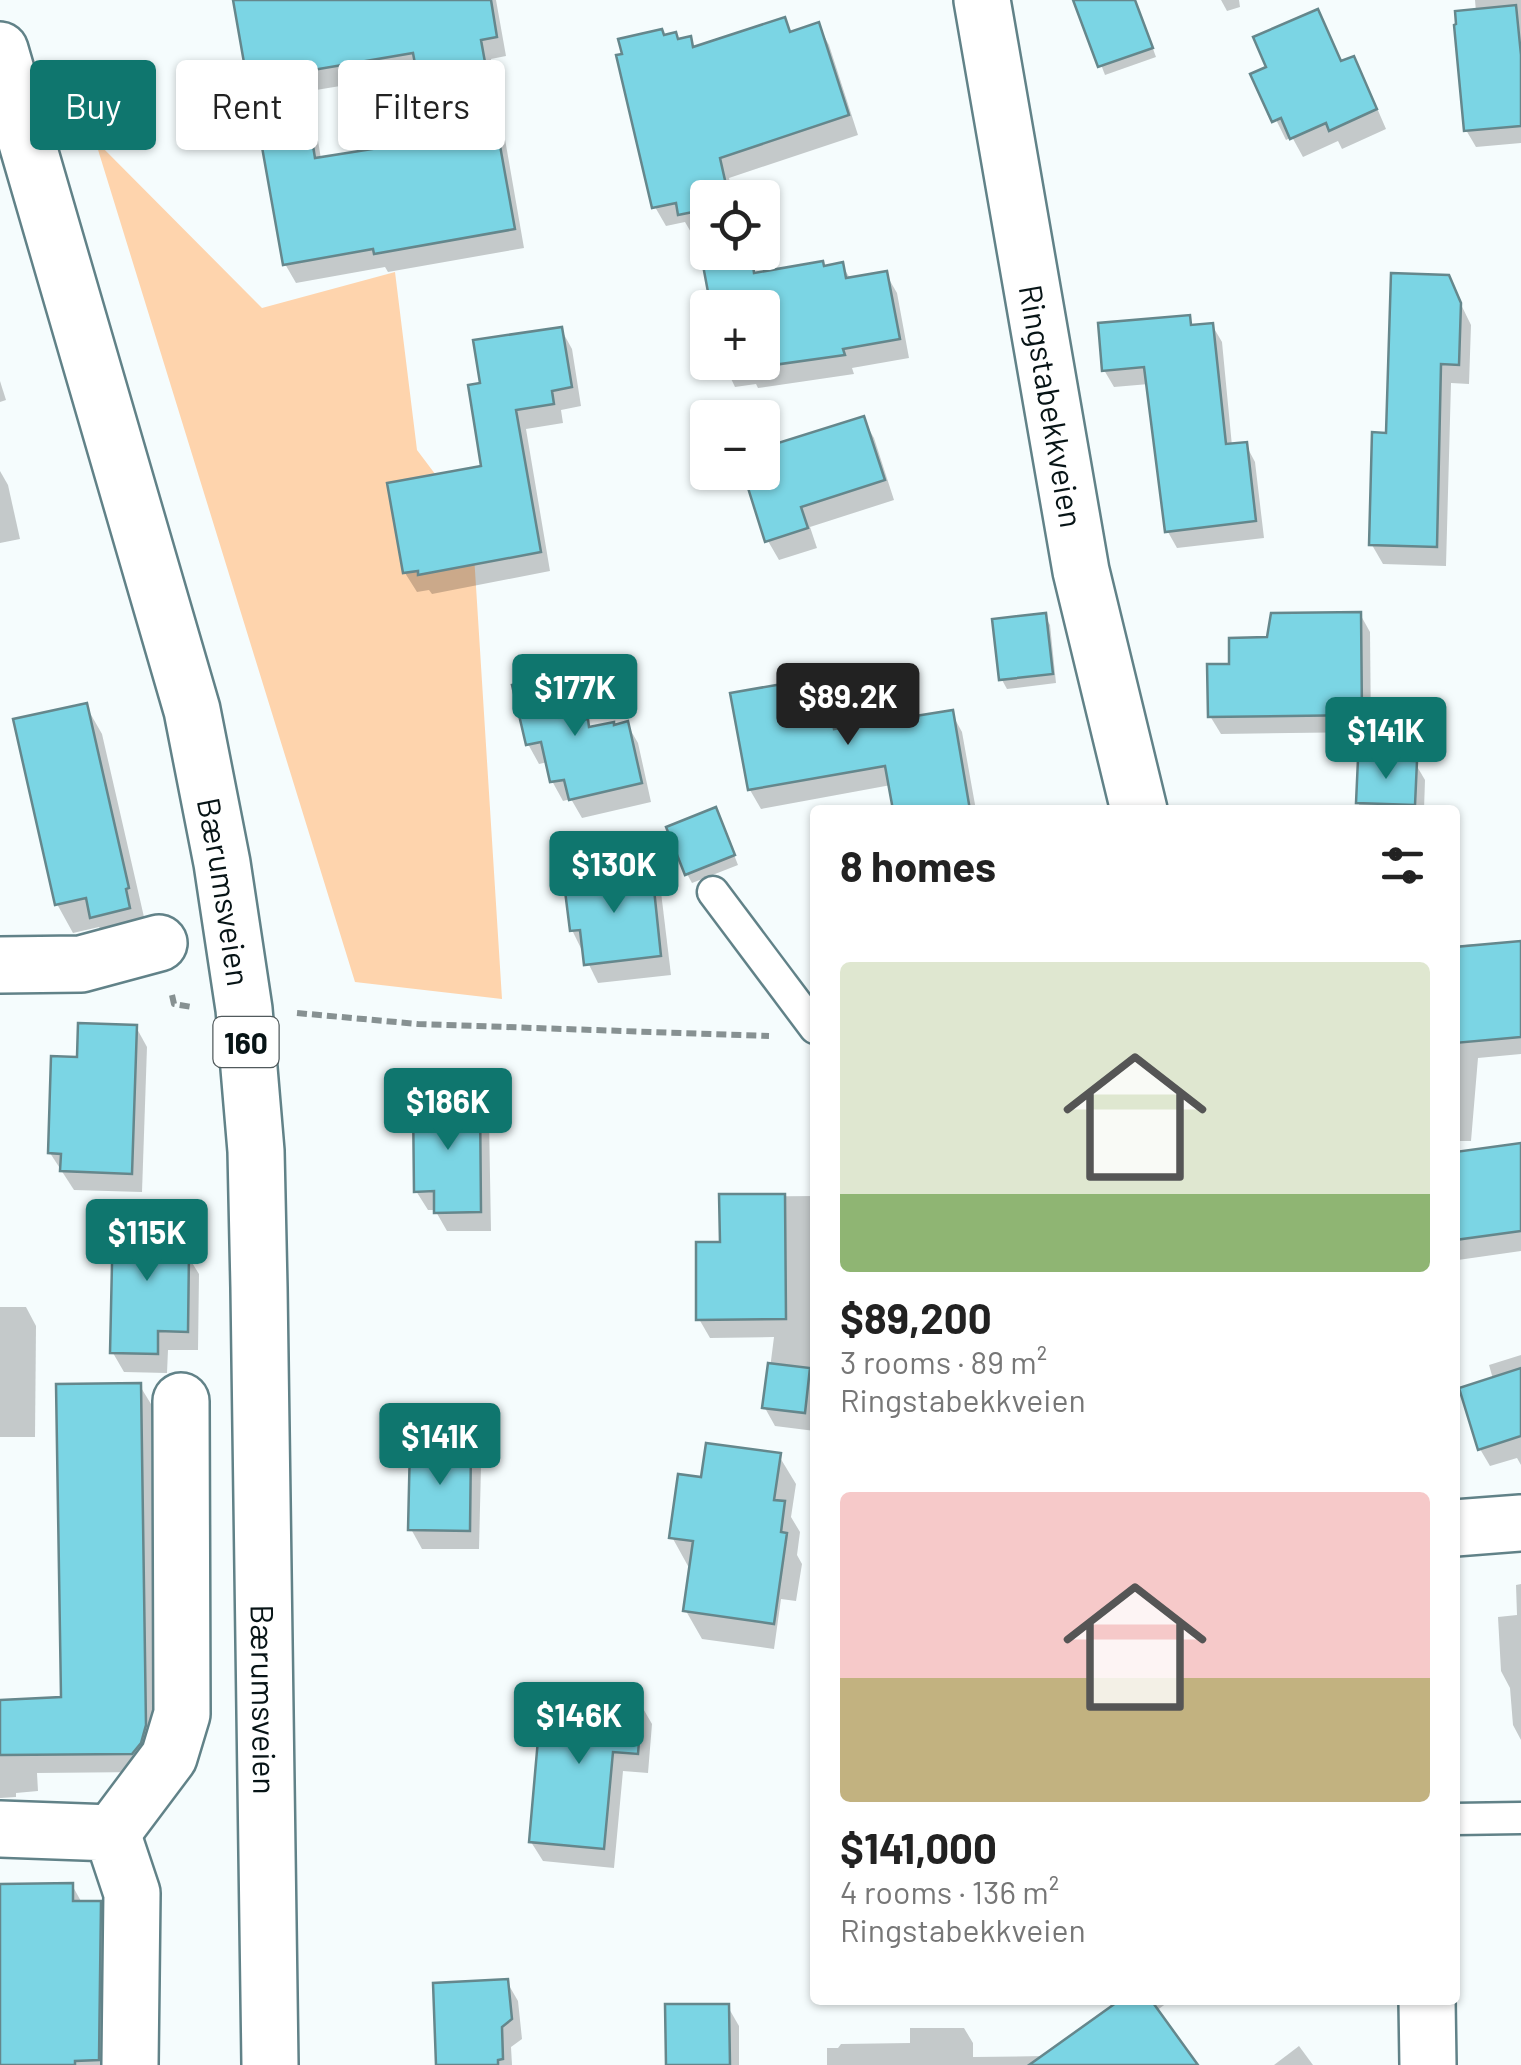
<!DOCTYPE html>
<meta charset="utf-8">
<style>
:root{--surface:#fff;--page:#f6f6f6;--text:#222;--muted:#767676;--accent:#0f766e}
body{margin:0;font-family:Barlow,sans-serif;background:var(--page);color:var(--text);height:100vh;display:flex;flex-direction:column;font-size:38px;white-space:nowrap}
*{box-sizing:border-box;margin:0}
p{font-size:32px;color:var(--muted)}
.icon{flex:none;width:55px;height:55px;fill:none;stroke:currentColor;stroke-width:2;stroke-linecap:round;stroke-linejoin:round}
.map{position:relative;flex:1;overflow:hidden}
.panel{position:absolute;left:810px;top:805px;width:650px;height:1200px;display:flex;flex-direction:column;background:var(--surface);border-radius:10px;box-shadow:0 2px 8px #0004}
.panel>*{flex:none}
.guide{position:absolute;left:30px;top:60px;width:630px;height:90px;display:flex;gap:20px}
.fabs{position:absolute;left:690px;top:180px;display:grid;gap:20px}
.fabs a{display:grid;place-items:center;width:90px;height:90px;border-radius:10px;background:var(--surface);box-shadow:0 2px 8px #0004;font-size:50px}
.price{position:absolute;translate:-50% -85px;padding:0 22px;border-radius:10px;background:var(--accent);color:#fff;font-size:32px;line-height:65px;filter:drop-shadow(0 2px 5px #0008)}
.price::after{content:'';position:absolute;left:50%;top:60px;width:30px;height:22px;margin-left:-15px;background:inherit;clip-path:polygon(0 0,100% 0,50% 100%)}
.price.active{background:#222;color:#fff}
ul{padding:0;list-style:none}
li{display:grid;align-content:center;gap:20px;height:530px;padding:0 30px}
li span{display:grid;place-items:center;height:310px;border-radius:10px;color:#555}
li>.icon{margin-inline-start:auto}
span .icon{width:180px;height:180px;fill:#fffc;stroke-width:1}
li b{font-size:42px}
h2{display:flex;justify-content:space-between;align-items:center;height:120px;padding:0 30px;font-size:42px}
.pill{padding:0 35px;border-radius:10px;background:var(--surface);box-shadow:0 2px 8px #0004;font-size:35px;line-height:90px}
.pill.active{background:var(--accent);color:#fff}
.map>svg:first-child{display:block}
</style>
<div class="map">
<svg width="1521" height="2065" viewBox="0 0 1521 2065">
<rect width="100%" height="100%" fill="#f5fcfd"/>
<!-- green -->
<path fill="#fed4ad" d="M 95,140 L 262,308 L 395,272 L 417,450 L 472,523 L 502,999 L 355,982 Z"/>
<!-- shadow -->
<g fill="#0003" fill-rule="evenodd">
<path d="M 236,0 L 496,0 L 506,56 L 491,59 L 524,248 L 388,272 L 385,267 L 296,283 L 285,264 L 253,82 L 248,73 ZM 419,73 L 432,142 L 321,159 L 310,91 Z"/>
<path d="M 1076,0 L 1135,0 L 1156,57 L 1105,75 Z"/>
<path d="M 1221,0 L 1239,0 L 1240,7 L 1227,11 Z"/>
<path d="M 1475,0 L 1521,0 L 1521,143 L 1476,147 L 1466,130 L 1476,12 Z"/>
<path d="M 1317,12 L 1343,64 L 1353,59 L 1364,78 L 1386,129 L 1342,149 L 1338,141 L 1303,157 L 1292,137 L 1286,140 L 1254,75 L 1270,69 Z"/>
<path d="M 784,20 L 792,34 L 818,25 L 829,45 L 858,135 L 729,178 L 733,198 L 708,198 L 708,252 L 747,252 L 750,268 L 756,275 L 842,265 L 851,280 L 886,274 L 897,293 L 909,358 L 852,368 L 854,374 L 758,388 L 756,384 L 735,387 L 723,362 L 762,362 L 762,308 L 713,308 L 699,232 L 692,234 L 685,222 L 666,226 L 655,207 L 664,38 L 679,42 L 689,39 L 695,49 Z"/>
<path d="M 1448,278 L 1471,325 L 1469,384 L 1451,383 L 1446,566 L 1383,564 L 1372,545 L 1388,435 Z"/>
<path d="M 1189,318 L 1194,328 L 1212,325 L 1222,342 L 1232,446 L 1246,445 L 1255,462 L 1264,538 L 1177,548 L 1168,532 L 1149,384 L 1114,387 L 1104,370 Z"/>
<path d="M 561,329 L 572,349 L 581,406 L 561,410 L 563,423 L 526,429 L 550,571 L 432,594 L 429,590 L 417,592 L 405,573 L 484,468 Z"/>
<path d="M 0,381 L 6,400 L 0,402 Z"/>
<path d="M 863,419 L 874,438 L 894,500 L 810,527 L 817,548 L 779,560 L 768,541 L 762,472 Z"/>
<path d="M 0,471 L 8,485 L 20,539 L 0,543 Z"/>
<path d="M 1360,614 L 1370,632 L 1371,732 L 1221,734 L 1210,716 L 1232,666 L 1269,639 Z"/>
<path d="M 1045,616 L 1050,625 L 1056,683 L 1007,689 L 1002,680 Z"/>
<path d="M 569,675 L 580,694 L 590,729 L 627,724 L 638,743 L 651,802 L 582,818 L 571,799 L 563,801 L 552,781 L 548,762 L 539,764 L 528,744 Z"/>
<path d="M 809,682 L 820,701 L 822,711 L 828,710 L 839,729 L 951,712 L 962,732 L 976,810 L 896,810 L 891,785 L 761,809 L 750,790 L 733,695 Z"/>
<path d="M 86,706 L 102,734 L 144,917 L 140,917 L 144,937 L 109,945 L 99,927 L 73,933 L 57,904 Z"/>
<path d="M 1360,761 L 1415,763 L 1425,780 L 1424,810 L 1359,810 Z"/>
<path d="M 720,819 L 738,865 L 692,883 L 687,874 Z"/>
<path d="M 650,873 L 661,892 L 671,975 L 598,983 L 572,930 Z"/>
<path d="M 1475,944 L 1477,948 L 1521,944 L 1521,1054 L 1478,1058 L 1471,1141 L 1455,1141 L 1455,946 Z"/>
<path d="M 136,1027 L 147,1047 L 142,1192 L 74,1190 L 50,1153 L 79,1059 Z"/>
<path d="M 478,1100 L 489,1120 L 491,1231 L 447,1231 L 435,1210 L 428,1210 L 416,1191 Z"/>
<path d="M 1521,1145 L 1521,1251 L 1458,1260 L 1455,1255 L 1455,1155 Z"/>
<path d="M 815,1196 L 815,1431 L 775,1426 L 765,1408 L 774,1337 L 710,1338 L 699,1319 L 722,1244 L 721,1197 Z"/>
<path d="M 181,1223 L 192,1242 L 191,1261 L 199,1274 L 198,1350 L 168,1350 L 167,1373 L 124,1372 L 113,1353 Z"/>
<path d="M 0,1307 L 26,1307 L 36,1326 L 35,1437 L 0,1437 Z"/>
<path d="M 1521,1355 L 1521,1465 L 1517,1458 L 1490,1466 L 1480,1449 L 1493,1379 L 1489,1365 Z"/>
<path d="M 140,1386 L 151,1404 L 155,1745 L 143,1772 L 37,1773 L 38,1791 L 16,1793 L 16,1797 L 0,1798 L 0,1703 L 63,1699 Z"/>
<path d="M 470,1448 L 481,1467 L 479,1549 L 422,1549 L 411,1529 Z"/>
<path d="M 779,1456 L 796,1484 L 791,1517 L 800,1532 L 797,1555 L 802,1564 L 796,1601 L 781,1599 L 774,1649 L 702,1639 L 686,1611 L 692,1566 L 688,1566 L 672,1537 L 703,1480 Z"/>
<path d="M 1521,1584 L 1521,1740 L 1513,1725 L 1510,1688 L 1501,1671 L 1498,1617 L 1517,1615 L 1516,1585 Z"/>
<path d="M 641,1705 L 652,1724 L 648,1773 L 623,1771 L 614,1868 L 543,1861 L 531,1842 Z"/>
<path d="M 815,1817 L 815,1873 L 810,1864 Z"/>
<path d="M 72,1885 L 82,1903 L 99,1903 L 110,1922 L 109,2065 L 0,2065 L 0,1887 Z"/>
<path d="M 507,1982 L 518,2001 L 522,2039 L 511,2047 L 512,2065 L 438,2065 Z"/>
<path d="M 1113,2000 L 1171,2000 L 1156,2011 L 1195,2065 L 827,2065 L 827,2048 L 838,2048 L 841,2044 L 910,2043 L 910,2028 L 964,2028 L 973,2043 L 973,2057 L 1045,2056 L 1117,2005 Z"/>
<path d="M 728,2007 L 739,2026 L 739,2065 L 668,2065 Z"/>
<path d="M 1299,2046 L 1313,2065 L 1274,2065 Z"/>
</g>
<!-- building -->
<g fill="#7bd5e4" stroke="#65878c" stroke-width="2.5" fill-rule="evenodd">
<path d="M 233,0 L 491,0 L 497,37 L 481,40 L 515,229 L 374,254 L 373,249 L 283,265 L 249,74 L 246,74 ZM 413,53 L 429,140 L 315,158 L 301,72 Z"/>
<path d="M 1073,0 L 1135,0 L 1153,48 L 1098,67 Z"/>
<path d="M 1516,5 L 1521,55 L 1521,126 L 1464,131 L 1454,25 L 1456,24 L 1455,11 Z"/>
<path d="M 1318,9 L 1341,61 L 1354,56 L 1377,109 L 1329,131 L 1326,123 L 1290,139 L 1281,118 L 1272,122 L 1250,74 L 1266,67 L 1253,37 Z"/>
<path d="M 785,17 L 790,32 L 819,22 L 849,115 L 720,158 L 729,198 L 708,198 L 708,252 L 742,252 L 745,266 L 753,265 L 754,273 L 823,261 L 824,266 L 843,262 L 846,278 L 887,271 L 900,339 L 843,349 L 845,355 L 745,369 L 744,365 L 722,369 L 721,362 L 762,362 L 762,308 L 711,308 L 693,212 L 678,215 L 676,203 L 652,208 L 616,55 L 622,54 L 618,39 L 662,29 L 664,35 L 676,32 L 678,39 L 691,36 L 693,47 Z"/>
<path d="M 1391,273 L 1449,275 L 1461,303 L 1459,365 L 1441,364 L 1437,547 L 1369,545 L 1372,432 L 1386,433 Z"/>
<path d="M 1190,315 L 1191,325 L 1213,323 L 1226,444 L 1247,442 L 1256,521 L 1165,532 L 1144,367 L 1102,371 L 1098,323 Z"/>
<path d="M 562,327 L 572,387 L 552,391 L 554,404 L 516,410 L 541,552 L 418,575 L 418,571 L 403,573 L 387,483 L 481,466 L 468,385 L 480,383 L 473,340 Z"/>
<path d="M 864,416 L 885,480 L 801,507 L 808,528 L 765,542 L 743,472 L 762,472 L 762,448 Z"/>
<path d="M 1361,612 L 1362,715 L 1208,717 L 1207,664 L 1229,664 L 1229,638 L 1267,637 L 1271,613 Z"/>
<path d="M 1046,613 L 1053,674 L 999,680 L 992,619 Z"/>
<path d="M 571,672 L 582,720 L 588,719 L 589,727 L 614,722 L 614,725 L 628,721 L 642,783 L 569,800 L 564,780 L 550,782 L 541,742 L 526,745 L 512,685 Z"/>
<path d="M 811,679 L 816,709 L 830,707 L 834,729 L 953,710 L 970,810 L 893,810 L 885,766 L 748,790 L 730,693 Z"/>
<path d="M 87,703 L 129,888 L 126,889 L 130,908 L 90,918 L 86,898 L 55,905 L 13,719 Z"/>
<path d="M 1358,759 L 1417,761 L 1415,805 L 1356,803 Z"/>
<path d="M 716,807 L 735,855 L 685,875 L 666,827 Z"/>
<path d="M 652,870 L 661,956 L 584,965 L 580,930 L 570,931 L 564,883 L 570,882 L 569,879 Z"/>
<path d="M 1521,941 L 1521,1037 L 1455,1043 L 1455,947 Z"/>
<path d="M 78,1023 L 137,1025 L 132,1174 L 60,1171 L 61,1154 L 48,1153 L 51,1056 L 77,1057 Z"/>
<path d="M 413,1098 L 480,1098 L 481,1212 L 434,1213 L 434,1191 L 414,1192 Z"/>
<path d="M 1521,1143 L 1521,1231 L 1455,1240 L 1455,1152 Z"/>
<path d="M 719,1194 L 785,1194 L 786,1319 L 696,1320 L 696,1242 L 720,1242 Z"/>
<path d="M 113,1219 L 182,1221 L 181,1252 L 189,1252 L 188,1332 L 158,1331 L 158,1354 L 110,1353 Z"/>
<path d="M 768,1363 L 810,1368 L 805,1413 L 762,1408 Z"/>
<path d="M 1521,1368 L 1521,1436 L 1478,1450 L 1459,1388 Z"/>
<path d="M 141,1383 L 146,1725 L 141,1743 L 132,1754 L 0,1755 L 0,1700 L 61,1697 L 56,1384 Z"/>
<path d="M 706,1443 L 781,1453 L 774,1500 L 785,1501 L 781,1532 L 787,1533 L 774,1624 L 683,1611 L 693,1541 L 669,1538 L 678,1474 L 701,1477 Z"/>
<path d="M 410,1444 L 471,1445 L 470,1531 L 408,1530 Z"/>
<path d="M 542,1694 L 642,1703 L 638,1754 L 613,1752 L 604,1849 L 529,1842 Z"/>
<path d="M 73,1883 L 73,1901 L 101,1901 L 99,2060 L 75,2061 L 75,2065 L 0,2065 L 0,1884 Z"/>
<path d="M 508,1979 L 512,2019 L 502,2027 L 503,2059 L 498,2060 L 498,2065 L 436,2065 L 433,1983 Z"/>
<path d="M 1120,2000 L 1151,2000 L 1198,2065 L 1029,2065 Z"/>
<path d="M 665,2004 L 729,2004 L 730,2065 L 666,2065 Z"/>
</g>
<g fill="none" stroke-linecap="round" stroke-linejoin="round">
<!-- lane casing -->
<g stroke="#618288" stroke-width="35">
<g id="lane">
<path d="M 713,892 L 815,1028"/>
<path d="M 1455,1819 L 1521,1818"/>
</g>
</g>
<!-- street casing -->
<g stroke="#618288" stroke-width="60">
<g id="street">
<path id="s1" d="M 982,0 L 1081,571 L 1139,810"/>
<path d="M 0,965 L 81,964 L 159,943"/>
<path d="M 1455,1528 L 1521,1523"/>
<path d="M 0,1829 L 112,1833 L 132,1893 L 130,2065"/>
<path d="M 112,1833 L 169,1757 L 182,1714 L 181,1401"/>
<path d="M 1427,2000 L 1428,2065"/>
</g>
</g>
<!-- primary casing -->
<g stroke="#618288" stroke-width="60">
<g id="primary">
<path id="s2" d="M 0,50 L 192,710 L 222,863 L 244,1009 L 256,1151 L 259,1288 L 270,2065"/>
</g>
</g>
<!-- path -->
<g stroke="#879192" stroke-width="6" stroke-dasharray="10 5" stroke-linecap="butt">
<path d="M 172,995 L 174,1004 L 192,1007"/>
<path d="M 297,1013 L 418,1024 L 769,1036"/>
</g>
<!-- lane -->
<use href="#lane" stroke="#fff" stroke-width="30"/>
<!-- street -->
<use href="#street" stroke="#fff" stroke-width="55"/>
<!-- primary -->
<use href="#primary" stroke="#fff" stroke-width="55"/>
</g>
<g text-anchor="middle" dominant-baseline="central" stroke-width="8" stroke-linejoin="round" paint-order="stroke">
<!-- shield labels -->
<rect fill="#fff" stroke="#515a5c" stroke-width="2.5" x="213.5" y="1017" width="65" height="50" rx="8"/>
<g font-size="30" font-weight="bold" fill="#071416">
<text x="246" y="1042">160</text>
</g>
<!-- street labels -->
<g font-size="32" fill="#071416" stroke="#fff">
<text stroke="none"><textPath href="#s1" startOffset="412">Ringstabekkveien</textPath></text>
<text stroke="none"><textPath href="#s2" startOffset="872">Bærumsveien</textPath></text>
<text stroke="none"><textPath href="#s2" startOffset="1682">Bærumsveien</textPath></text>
</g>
</g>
</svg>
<div class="fabs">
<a><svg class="icon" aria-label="locate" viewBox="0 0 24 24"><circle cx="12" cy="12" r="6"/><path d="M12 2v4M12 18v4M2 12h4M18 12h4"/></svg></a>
<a>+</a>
<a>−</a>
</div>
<b class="price" style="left:575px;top:739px">$177K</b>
<b class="price active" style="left:848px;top:748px">$89.2K</b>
<b class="price" style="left:1386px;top:782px">$141K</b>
<b class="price" style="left:614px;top:916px">$130K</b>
<b class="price" style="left:448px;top:1153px">$186K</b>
<b class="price" style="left:147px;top:1284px">$115K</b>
<b class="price" style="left:440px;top:1488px">$141K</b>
<b class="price" style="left:579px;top:1767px">$146K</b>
<div class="guide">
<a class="pill active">Buy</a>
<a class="pill">Rent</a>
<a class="pill">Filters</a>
</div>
<section class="panel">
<h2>8 homes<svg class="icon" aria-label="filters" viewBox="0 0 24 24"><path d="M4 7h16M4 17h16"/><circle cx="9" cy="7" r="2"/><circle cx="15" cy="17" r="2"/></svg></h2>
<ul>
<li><span style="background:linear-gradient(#dfe7d0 75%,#8fb573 0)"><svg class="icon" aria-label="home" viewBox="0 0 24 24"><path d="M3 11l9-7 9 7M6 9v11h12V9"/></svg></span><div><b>$89,200</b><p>3 rooms · 89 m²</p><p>Ringstabekkveien</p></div></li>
<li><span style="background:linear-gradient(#f6c9c9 60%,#c2b280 0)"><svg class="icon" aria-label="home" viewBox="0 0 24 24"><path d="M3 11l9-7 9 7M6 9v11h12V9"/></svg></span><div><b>$141,000</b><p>4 rooms · 136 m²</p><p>Ringstabekkveien</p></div></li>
</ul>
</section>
</div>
